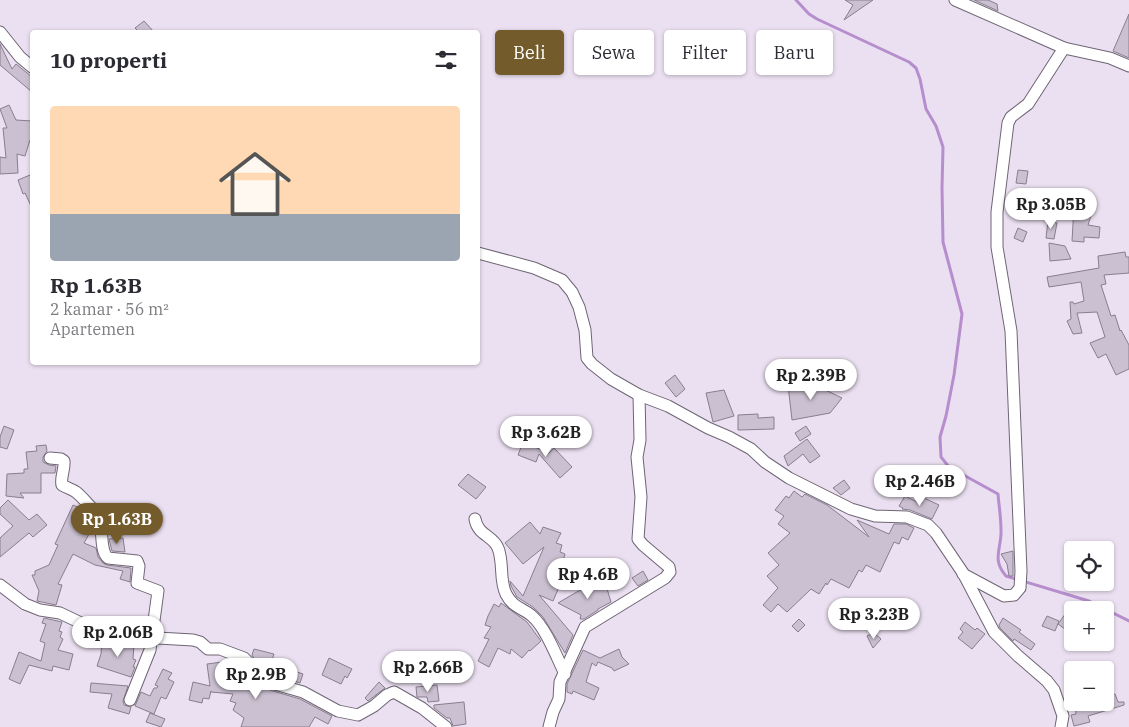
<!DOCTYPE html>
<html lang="id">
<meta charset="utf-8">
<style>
:root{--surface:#fff;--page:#f2f2f3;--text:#2b2b33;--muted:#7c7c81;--line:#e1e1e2;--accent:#745b2c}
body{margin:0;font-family:"IBM Plex Serif",serif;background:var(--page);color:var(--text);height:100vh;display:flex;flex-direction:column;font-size:19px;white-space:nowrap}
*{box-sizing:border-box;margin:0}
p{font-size:16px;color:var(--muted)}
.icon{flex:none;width:28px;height:28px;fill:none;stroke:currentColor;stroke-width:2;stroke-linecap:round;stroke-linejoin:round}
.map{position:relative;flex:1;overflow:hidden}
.sheet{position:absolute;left:30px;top:30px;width:450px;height:335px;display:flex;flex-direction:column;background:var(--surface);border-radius:5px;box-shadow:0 1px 4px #0004}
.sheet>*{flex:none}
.guide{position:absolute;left:495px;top:30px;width:475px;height:45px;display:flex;gap:10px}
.buttons{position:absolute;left:1064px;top:541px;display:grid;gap:10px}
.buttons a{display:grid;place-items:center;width:50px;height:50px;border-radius:5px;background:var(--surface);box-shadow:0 1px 4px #0004;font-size:25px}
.price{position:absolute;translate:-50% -42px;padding:0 11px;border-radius:18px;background:#fff;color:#222;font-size:16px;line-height:32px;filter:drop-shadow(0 1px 2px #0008)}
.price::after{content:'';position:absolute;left:50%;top:30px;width:15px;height:11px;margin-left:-8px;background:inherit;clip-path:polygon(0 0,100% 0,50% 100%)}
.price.on{background:var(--accent);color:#fff}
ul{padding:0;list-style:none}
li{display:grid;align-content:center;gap:10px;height:265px;padding:0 20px}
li+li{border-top:1px solid var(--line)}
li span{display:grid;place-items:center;height:155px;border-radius:5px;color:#555}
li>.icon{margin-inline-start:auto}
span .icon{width:90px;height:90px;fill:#fffc;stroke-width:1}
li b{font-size:21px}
h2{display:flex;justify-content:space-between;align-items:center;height:60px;padding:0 20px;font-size:21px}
.chip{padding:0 18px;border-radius:5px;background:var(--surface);box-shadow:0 1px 4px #0004;font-size:18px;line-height:45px}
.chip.on{background:var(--accent);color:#fff}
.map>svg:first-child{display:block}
</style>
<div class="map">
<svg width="1129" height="727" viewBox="0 0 1129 727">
<rect width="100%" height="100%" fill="#ebe0f1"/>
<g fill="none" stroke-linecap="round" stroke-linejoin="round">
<!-- stream -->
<path stroke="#b68dcd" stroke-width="3" d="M 796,0 L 809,14 L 817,19 L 909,62 L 916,68 L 920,79 L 926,109 L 936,126 L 943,147 L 942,188 L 943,242 L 962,314 L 954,375 L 946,416 L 940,437 L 941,457 L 949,467 L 998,494 C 999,506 1001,518 1001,530 C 1002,548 991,559 1006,576 L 1089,601 L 1129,621"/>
</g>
<!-- building -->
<g fill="#cbc0d1" stroke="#887e8e">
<path d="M 845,0 L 873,0 L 844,20 L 853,5 Z"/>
<path d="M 974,0 L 988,0 L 997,4 L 998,11 Z"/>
<path d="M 1129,14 L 1129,58 L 1113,51 Z"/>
<path d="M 144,21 L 154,32 L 139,32 L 135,28 Z"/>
<path d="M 804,40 L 812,40 L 813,49 L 805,49 Z"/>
<path d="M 0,44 L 12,69 L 16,64 L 32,77 L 32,92 L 0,65 Z"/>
<path d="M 9,105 L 16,120 L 32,121 L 32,140 L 30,140 L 25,156 L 17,154 L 18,173 L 0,174 L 0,157 L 6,158 L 3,128 L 7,128 L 0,109 Z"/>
<path d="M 1018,170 L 1028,171 L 1026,184 L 1016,183 Z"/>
<path d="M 30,175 L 32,183 L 32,208 L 25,193 L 23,194 L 18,180 Z"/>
<path d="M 1086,204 L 1094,206 L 1088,225 L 1100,227 L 1099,238 L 1084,237 L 1084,242 L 1072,241 L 1074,206 L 1085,207 Z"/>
<path d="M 1048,221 L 1057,223 L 1054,239 L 1046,238 Z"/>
<path d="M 1018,228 L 1027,232 L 1023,242 L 1014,238 Z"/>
<path d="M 1049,243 L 1065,246 L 1071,259 L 1050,261 Z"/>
<path d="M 1125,252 L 1126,257 L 1129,257 L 1129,273 L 1104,275 L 1106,284 L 1101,285 L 1111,316 L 1115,315 L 1120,331 L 1121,330 L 1129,345 L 1129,369 L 1116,375 L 1106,354 L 1098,358 L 1090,343 L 1105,337 L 1097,312 L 1077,313 L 1082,333 L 1073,334 L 1067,321 L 1071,319 L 1070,302 L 1073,302 L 1074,304 L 1084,301 L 1081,282 L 1049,287 L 1047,277 L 1099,268 L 1098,256 Z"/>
<path d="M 675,375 L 685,389 L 676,397 L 665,383 Z"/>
<path d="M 811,383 L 842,398 L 830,413 L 792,420 L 788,385 Z"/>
<path d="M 724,390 L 734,416 L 713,422 L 706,393 Z"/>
<path d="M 758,414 L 758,418 L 774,417 L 774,429 L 738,430 L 738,415 Z"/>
<path d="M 4,426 L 14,430 L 7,449 L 0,447 L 0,437 Z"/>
<path d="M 806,426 L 811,434 L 800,441 L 795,433 Z"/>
<path d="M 807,439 L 820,456 L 810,463 L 803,454 L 788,466 L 784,456 Z"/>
<path d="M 523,442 L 549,453 L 554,448 L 572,467 L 560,478 L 539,454 L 536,462 L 518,455 Z"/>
<path d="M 46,445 L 47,451 L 43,457 L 43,462 L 49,465 L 56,466 L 55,473 L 41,473 L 41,493 L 20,493 L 24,498 L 6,496 L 7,474 L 24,473 L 24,469 L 28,469 L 26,452 L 37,451 L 36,446 Z"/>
<path d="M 468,474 L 486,487 L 476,499 L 458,485 Z"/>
<path d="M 844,480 L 850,488 L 841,495 L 833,488 Z"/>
<path d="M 794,491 L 802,497 L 805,494 L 827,505 L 869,537 L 857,520 L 889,534 L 894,524 L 906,524 L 914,528 L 908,540 L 902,537 L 899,544 L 894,542 L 880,572 L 866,565 L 862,572 L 859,570 L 849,588 L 831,579 L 827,585 L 826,583 L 819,594 L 811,589 L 787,612 L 778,604 L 771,612 L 763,605 L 778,588 L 767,576 L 779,565 L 768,553 L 790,533 L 778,524 L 784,516 L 775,510 L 786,496 L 789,498 Z"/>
<path d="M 905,496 L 921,504 L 924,498 L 939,505 L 932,519 L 910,510 L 902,509 L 903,508 L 899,506 Z"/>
<path d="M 8,500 L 29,520 L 37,514 L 47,525 L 33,537 L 29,533 L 0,557 L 0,538 L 13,526 L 0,514 L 0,508 Z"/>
<path d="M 73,505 L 82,509 L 81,511 L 88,516 L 93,523 L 93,527 L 84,543 L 96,548 L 98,557 L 103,563 L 107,565 L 131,568 L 130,582 L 120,579 L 123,571 L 95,565 L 73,554 L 58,584 L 62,585 L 56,605 L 37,601 L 39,591 L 32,575 L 35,575 L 35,571 L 49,565 L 58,545 L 55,544 Z"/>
<path d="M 530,522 L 540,534 L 543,527 L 561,533 L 556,543 L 562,545 L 560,552 L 565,554 L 559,574 L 564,576 L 553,601 L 539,595 L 573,635 L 565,653 L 543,617 L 533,607 L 517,597 L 511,586 L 510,581 L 523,596 L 544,547 L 523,564 L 505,543 Z"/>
<path d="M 123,538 L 125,552 L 112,551 L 109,539 Z"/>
<path d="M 1013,551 L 1013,576 L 1009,576 L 1007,564 L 1001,554 Z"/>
<path d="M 643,571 L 648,580 L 638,586 L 632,578 Z"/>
<path d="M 605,582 L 611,602 L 598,609 L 598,610 L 584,619 L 580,619 L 581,615 L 558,603 L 587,586 L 587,587 Z"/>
<path d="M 501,603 L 527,622 L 541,641 L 530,651 L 529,650 L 522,658 L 511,649 L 510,654 L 498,648 L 489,667 L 478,661 L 489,639 L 484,638 L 491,627 L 485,625 L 488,616 L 494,604 L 499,607 Z"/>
<path d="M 1066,613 L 1072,618 L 1072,634 L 1058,624 Z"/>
<path d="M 1047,616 L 1059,621 L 1055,631 L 1042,626 Z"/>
<path d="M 44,618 L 62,622 L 59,631 L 62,632 L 60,637 L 63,639 L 58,650 L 73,654 L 69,670 L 53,666 L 52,671 L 29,665 L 20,684 L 9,679 L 19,652 L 41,661 L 45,643 L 40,641 L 46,624 L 42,623 Z"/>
<path d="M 1003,618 L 1021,630 L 1019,632 L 1035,644 L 1031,650 L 1014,639 L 1013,641 L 1000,628 L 999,625 Z"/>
<path d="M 799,619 L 805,625 L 798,632 L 792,626 Z"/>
<path d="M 965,622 L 975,630 L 977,628 L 985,634 L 972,649 L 958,638 L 963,632 L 960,629 Z"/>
<path d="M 874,633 L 881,639 L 873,648 L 867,636 Z"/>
<path d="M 102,641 L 134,644 L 133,659 L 136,660 L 133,667 L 135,667 L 131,677 L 97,666 L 101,654 Z"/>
<path d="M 254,649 L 274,654 L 271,663 L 303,674 L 300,683 L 261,670 L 252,655 Z"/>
<path d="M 619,649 L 622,657 L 629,664 L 614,671 L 612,668 L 598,662 L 596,666 L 592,663 L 586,682 L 599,688 L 594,700 L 573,691 L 572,694 L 567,692 L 567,684 L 583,650 L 600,658 Z"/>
<path d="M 329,658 L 352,669 L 347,678 L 345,676 L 341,684 L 322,675 Z"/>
<path d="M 230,661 L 240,664 L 246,676 L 253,683 L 273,691 L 300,699 L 332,716 L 328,724 L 315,717 L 309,727 L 241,727 L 244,718 L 233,710 L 236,703 L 230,701 L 233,694 L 211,692 L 211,691 L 209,699 L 203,698 L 202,703 L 189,700 L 193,682 L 210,686 L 207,664 Z"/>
<path d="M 163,669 L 172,673 L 168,679 L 174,682 L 166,699 L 161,697 L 154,714 L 135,706 L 141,692 L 150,696 L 154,688 L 157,688 L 158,686 L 155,685 Z"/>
<path d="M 379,682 L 385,688 L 368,701 L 365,698 Z"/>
<path d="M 91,683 L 128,686 L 123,701 L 124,705 L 131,707 L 129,714 L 108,708 L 112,694 L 90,692 Z"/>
<path d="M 437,685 L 439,701 L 428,702 L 427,697 L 417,697 L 416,687 Z"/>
<path d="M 1115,694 L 1118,702 L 1124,702 L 1124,705 L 1088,716 L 1090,722 L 1074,726 L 1071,715 L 1076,714 L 1075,702 L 1105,702 L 1105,697 Z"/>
<path d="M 464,702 L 466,724 L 453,726 L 450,718 L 447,718 L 434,708 L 434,705 Z"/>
<path d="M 150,713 L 165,719 L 161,727 L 146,722 Z"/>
</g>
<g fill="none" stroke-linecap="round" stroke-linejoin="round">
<!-- minor casing -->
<g stroke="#6e6574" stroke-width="13">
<g id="minor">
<path d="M 955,0 L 1064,48 L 1110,58 L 1129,66"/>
<path d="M 0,32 L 20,57 L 32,67"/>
<path d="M 478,253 L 534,268 L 562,280 L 572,292 L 579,307 L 585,330 L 587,358 L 592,364 L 611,379 L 639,395 L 668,406 L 708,428 L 729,437 L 751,449 L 765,462 L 789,478 L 851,509 L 875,516 L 907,517 L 928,525 L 936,533 L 963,573 L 994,632 L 1018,656 L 1047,681 L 1054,690 L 1063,716 L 1061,727"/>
<path d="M 50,458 L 61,459 L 64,461 C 65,469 60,478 62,485 C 67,488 72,489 76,492 C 80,495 96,512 98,516 C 104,528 99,551 108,558 L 137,561 L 139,566 L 137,583 L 158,591 L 150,650 L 130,700"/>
<path d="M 475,519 C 478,536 493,535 498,548 C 504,563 499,580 506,594 C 513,608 523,608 532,616 C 546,628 557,658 565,674"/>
<path d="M 963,574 L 1004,596 L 1014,595 L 1020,588 L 1021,571 L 1011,331 L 997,247 L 997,212 L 1008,123 L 1011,117 L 1028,104 L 1064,48"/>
<path d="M 0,585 L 25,604 L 40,610 L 60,613 L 102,633 L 122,636 L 193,640 L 200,642 L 208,649 L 220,649 L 244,658 L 248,662 L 252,671 L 256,676 L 275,684 L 303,692 L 338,711 L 358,715 L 374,706 L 387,695 L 394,692 L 422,708 L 446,727"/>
<path d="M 549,727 L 553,712 L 559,699 L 560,682 L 585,627 L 665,578 L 670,572 L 669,567 L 643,545 L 638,539 L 641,497 L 637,457 L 640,440 L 639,395"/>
</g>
</g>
<!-- minor -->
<use href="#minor" stroke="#fff" stroke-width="11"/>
</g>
</svg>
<div class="buttons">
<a><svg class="icon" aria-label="locate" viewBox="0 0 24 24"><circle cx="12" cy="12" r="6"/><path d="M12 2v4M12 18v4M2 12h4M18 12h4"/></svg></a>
<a>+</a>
<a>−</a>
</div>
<b class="price" style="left:1051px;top:230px">Rp 3.05B</b>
<b class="price" style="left:811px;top:401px">Rp 2.39B</b>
<b class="price" style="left:546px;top:458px">Rp 3.62B</b>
<b class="price" style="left:920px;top:507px">Rp 2.46B</b>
<b class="price on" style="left:117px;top:545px">Rp 1.63B</b>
<b class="price" style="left:588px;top:600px">Rp 4.6B</b>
<b class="price" style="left:874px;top:640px">Rp 3.23B</b>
<b class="price" style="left:118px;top:658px">Rp 2.06B</b>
<b class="price" style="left:428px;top:693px">Rp 2.66B</b>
<b class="price" style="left:256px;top:700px">Rp 2.9B</b>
<div class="guide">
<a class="chip on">Beli</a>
<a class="chip">Sewa</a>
<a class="chip">Filter</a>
<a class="chip">Baru</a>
</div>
<section class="sheet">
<h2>10 properti<svg class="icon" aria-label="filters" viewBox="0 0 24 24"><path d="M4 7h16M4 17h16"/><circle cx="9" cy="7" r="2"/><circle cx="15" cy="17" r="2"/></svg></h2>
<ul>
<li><span style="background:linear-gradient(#ffd9b3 70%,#9aa5b1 0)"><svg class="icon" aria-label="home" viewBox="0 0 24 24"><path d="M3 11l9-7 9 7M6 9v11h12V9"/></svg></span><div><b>Rp 1.63B</b><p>2 kamar · 56 m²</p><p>Apartemen</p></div></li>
</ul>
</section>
</div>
